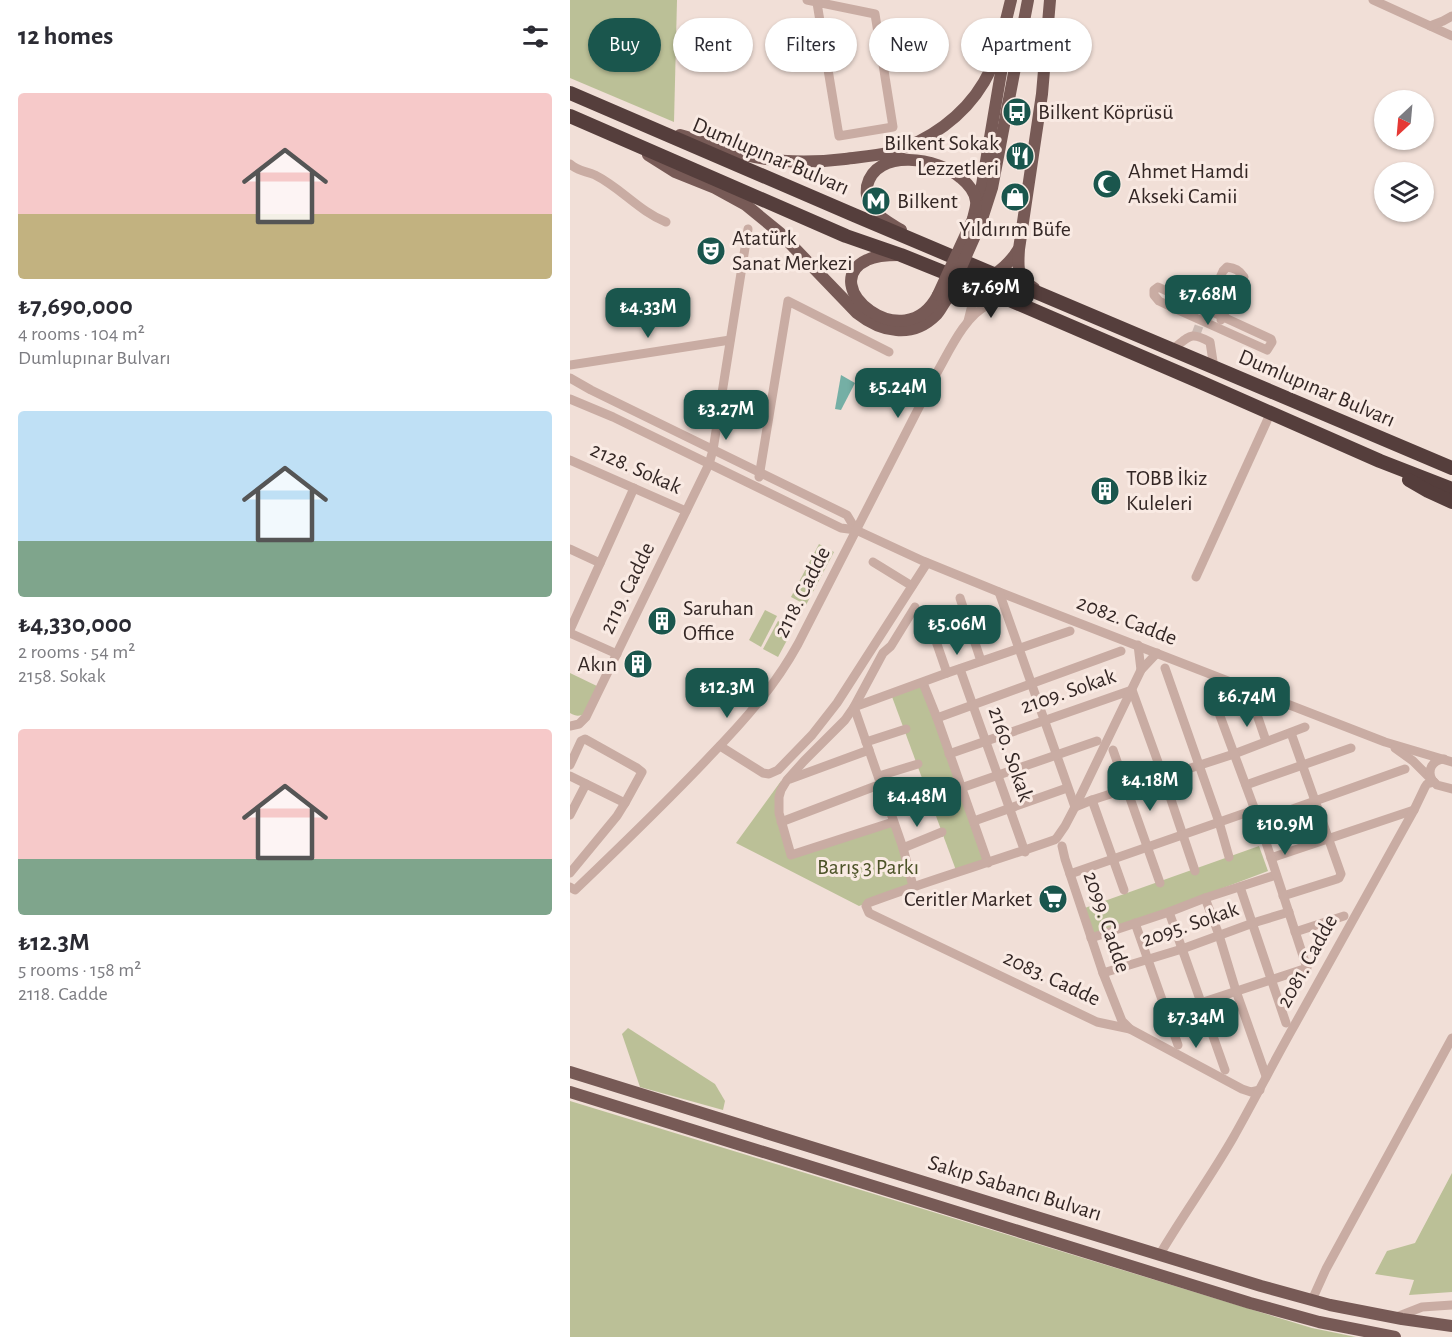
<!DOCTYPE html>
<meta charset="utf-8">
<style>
:root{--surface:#fff;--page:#f7f7f7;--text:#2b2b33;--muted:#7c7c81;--accent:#1a564d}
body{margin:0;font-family:"Alegreya Sans",sans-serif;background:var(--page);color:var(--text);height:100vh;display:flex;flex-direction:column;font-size:22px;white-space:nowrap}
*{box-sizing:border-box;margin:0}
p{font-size:20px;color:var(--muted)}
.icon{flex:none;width:33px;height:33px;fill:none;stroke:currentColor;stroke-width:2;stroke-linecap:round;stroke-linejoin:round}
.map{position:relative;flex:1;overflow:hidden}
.panel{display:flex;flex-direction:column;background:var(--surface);width:570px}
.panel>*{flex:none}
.banner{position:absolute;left:18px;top:18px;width:570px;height:54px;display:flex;gap:12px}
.needle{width:39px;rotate:206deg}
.controls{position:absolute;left:804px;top:90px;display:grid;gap:12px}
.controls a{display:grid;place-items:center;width:60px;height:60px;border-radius:50%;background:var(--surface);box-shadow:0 2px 4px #0004;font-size:30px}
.price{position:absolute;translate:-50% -51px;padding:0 14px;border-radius:12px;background:var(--accent);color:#fff;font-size:20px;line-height:39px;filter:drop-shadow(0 2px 3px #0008)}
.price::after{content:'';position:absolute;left:50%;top:36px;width:18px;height:14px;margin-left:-9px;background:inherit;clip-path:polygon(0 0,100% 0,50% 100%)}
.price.selected{background:#222;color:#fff}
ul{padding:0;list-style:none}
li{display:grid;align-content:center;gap:12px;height:318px;padding:0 18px}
li span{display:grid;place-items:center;height:186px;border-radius:6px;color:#555}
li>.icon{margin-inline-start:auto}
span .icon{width:108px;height:108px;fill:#fffc;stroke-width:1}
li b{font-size:26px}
h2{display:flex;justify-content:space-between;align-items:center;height:72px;padding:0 18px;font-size:26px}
.pill{padding:0 21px;border-radius:27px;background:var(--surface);box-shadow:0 2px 4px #0004;font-size:21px;line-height:54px}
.pill.selected{background:var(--accent);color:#fff}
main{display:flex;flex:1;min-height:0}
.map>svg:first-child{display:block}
</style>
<main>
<section class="panel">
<h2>12 homes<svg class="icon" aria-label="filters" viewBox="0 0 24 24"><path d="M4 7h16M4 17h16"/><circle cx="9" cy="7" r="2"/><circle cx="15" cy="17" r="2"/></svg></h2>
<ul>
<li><span style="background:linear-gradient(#f6c9c9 65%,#c2b280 0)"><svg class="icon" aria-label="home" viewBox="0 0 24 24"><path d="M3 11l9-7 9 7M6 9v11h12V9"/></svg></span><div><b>₺7,690,000</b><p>4 rooms · 104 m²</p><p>Dumlupınar Bulvarı</p></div></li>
<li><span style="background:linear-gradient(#bfe0f5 70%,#7fa58c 0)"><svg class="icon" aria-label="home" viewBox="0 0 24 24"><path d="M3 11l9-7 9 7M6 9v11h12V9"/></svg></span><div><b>₺4,330,000</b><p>2 rooms · 54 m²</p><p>2158. Sokak</p></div></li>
<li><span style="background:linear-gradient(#f6c9c9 70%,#7fa58c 0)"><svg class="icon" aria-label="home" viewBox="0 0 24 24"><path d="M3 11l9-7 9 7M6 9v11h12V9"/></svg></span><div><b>₺12.3M</b><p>5 rooms · 158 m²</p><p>2118. Cadde</p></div></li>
</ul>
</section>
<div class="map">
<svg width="882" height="1337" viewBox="0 0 882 1337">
<rect width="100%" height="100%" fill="#f1dfd7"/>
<!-- green -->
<g fill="#bbc097">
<path d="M 0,0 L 107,0 L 104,122 L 0,78 Z"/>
<path d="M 249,544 L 264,552 L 236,605 L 221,597 Z"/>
<path d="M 195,610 L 207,616 L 191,647 L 179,640 Z"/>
<path d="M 208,621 L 223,629 L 208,657 L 193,649 Z"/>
<path d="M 0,673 L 29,687 L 17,713 C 10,716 7,717 0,713 Z"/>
<path d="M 353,683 L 418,863 L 387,873 L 321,694 Z"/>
<path d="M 211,781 L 209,797 L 221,855 L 323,822 L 343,886 L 289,906 L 166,843 Z"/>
<path d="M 689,846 L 698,871 L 521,938 L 512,909 Z"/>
<path d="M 58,1028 L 145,1084 L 155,1101 L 153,1110 L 70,1087 L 52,1034 Z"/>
<path d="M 0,1101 L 742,1328 L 786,1337 L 0,1337 Z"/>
<path d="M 882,1173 L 882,1292 L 839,1295 L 844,1280 L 805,1274 L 817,1251 L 845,1243 Z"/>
</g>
<!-- water -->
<path fill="#75afa5" d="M 271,375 L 285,383 L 271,410 L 265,409 Z"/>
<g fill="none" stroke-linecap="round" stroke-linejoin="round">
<!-- minor-tunnel -->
<path stroke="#cbbab3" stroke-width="9" stroke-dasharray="9 4.5" stroke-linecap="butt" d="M 626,334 L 629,326"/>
<!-- minor -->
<g stroke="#c9aca3" stroke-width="9">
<path d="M 237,0 L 305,14 L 323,127 L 269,136 L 247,3"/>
<path d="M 803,0 L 882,36"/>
<path d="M 860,26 L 873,21 L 882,16"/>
<path d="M 0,164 C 7,171 16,171 25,175 C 51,188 69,211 96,222"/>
<path d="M 588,287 L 701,339 L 702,342 L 697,350 L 608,310 L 589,301 L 584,295 L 584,290 Z"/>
<path d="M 634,313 L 653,271 L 657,267 C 665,268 669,270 674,277 L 651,320"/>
<path d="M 398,321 L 402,305 L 398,282"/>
<path d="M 603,349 C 620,336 620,331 640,342 L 644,368"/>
<path d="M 0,365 L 160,340"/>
<path d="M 0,378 L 21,390 L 277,515 L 286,530"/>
<path d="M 0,399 L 43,417 L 271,528 L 286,530 L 353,561 L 429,592 L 815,742 L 882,762"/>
<path d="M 0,460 L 116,511"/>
<path d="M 189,477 L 218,301 L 319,352"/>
<path d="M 0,549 L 30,563"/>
<path d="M 303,562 L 342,586"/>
<path d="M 626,577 L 701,412"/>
<path d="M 429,592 L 505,807 L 522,800 L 664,754 L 735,727"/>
<path d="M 390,598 L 411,661"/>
<path d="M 359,621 L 377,673"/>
<path d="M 0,630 L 64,488"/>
<path d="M 0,633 L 47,654"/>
<path d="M 568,645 L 571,670"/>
<path d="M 595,668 L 649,822 L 659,857"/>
<path d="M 390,669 L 455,852"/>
<path d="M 353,683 L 367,718 L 418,863"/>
<path d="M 684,706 L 696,741"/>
<path d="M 367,718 L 551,651"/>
<path d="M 0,726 L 9,724 L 16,717 L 139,464 L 143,450 L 178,229"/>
<path d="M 296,742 L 336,729"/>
<path d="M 150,746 L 193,773 L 199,774 L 208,770 L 242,735 L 267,703 L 357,563"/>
<path d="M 825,748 L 843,761 L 867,785 L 882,789"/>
<path d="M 543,750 L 590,883"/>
<path d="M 379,754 L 562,690 L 593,776 L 625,871"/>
<path d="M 0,765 L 11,741 L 15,739 L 67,768 L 72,772 L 55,803 L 0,776"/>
<path d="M 309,776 L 348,764"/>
<path d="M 220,779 L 299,750"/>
<path d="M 862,780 C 857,770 862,760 874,759"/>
<path d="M 676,785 L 781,748"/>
<path d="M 391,788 L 527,741"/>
<path d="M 522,800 L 554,890"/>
<path d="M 320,812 L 361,798"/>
<path d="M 0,815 L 16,784"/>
<path d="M 404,821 L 497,788"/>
<path d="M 689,821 L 835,769"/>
<path d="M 211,822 L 311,784"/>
<path d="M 323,822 L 221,855 L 209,813 L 209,797 L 211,790 L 217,780 L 234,761 L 275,720 L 284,707 L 313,653 L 321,646 L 345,607"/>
<path d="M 486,839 L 495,826 L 505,807 L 571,670 L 587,653"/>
<path d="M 484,840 C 422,862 359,880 298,903 L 296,906 L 299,913 L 527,1022 L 560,1029 L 672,1089 L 681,1092 L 690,1090"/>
<path d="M 492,846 L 495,859 L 533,973 L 552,1021 L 560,1029"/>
<path d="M 333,848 L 372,832"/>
<path d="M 701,858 L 844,810"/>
<path d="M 0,873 L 47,816 L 55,803"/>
<path d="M 500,874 L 684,810"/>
<path d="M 343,886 L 333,848 L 284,707 L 377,673 L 500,631"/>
<path d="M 0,887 L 5,890 C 51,846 97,802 141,755 C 174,721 205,686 228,644 L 365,376 C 378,354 394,316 418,305 C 423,302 430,301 436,299"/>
<path d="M 670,887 L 716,1023"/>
<path d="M 713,896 L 767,879 L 769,878 L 771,874 L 721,733"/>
<path d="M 635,898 L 649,935 L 666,991 L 696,1076"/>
<path d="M 599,912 L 655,1070"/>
<path d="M 565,923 L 608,1045"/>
<path d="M 725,932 L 774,916"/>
<path d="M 521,938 L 599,912 L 635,898 L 706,875"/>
<path d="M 533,973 L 612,949 L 683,923 L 719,912"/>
<path d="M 597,1014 L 737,968 L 689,821 L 640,689"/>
<path d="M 590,1254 C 613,1215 640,1178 663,1138 C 684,1101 703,1063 724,1026 C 764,954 804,882 844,810 L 855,787 L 857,784 L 864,782"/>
<path d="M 742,1300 L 756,1269 L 882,1038"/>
<path d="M 824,1318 L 852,1307 L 882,1305"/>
</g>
<!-- major -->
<g stroke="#775a56" stroke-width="12">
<path d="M 110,135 C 132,141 153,150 175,155 C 208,163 242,163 275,159 C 290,157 306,156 321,152 C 358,142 394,116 414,82 C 428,58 434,28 441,0"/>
<path d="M 78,155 L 105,172 L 145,188 L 176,205 L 210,233 L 287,313 C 311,332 342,339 366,315 C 370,311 373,304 377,299"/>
<path d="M 407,203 L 412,185 L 436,43"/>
<path d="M 411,222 L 422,188 L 458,0"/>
<path d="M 331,230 C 321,224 309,218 302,208 C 297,202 296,194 297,186 C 306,147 369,158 391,178 C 397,183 405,192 406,201 C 407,206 404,213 403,219"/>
<path d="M 329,255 C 319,255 307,255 297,260 C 245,284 334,360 368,295"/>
<path d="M 425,274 C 435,267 442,260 448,250"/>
<path d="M 464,288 C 446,277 448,268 449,249 L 472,94 L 480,0"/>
<path d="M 0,1072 L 447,1211 L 691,1286 L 760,1305 L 832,1319 L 882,1326"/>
<path d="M 0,1092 L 680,1303 L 749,1322 L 825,1337"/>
</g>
<!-- highway -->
<g stroke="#553e3c" stroke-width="14">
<path d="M 0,93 L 284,215 L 882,468"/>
<path d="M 0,116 L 276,236 L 331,255 L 398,282 L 628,381 L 810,461 L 882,489"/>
<path d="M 839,480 L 858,491 L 882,502"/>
</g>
<!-- major-bridge -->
<g stroke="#775a56" stroke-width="12">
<path d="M 368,295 L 403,219"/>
<path d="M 377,299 L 411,222"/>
</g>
</g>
<!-- icons -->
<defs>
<g id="bus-disc" transform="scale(1.5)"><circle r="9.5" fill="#1a564d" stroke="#f9eae3"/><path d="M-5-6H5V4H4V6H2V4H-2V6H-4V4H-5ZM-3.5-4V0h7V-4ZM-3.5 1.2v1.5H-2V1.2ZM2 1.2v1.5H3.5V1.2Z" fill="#fff"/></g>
<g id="restaurant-disc" transform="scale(1.5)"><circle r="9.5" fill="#1a564d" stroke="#f9eae3"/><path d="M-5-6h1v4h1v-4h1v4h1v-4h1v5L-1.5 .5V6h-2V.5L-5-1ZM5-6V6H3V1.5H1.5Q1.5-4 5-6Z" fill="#fff"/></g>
<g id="mosque-disc" transform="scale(1.5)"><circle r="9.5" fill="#1a564d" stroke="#f9eae3"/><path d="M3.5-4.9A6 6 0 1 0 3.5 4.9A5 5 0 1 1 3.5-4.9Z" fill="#fff"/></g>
<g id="shop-disc" transform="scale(1.5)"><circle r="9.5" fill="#1a564d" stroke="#f9eae3"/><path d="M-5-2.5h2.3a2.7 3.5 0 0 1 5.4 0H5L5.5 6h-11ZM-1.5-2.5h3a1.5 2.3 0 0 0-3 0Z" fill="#fff"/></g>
<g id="metro-disc" transform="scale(1.5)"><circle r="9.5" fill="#1a564d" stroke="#f9eae3"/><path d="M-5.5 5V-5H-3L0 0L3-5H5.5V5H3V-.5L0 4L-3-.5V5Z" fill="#fff"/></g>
<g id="theatre-disc" transform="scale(1.5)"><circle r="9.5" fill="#1a564d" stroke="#f9eae3"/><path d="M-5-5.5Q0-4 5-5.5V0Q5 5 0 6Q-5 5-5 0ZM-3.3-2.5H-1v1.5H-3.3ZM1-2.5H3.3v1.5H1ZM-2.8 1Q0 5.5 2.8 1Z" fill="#fff"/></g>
<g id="building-disc" transform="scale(1.5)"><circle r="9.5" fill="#1a564d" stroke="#f9eae3"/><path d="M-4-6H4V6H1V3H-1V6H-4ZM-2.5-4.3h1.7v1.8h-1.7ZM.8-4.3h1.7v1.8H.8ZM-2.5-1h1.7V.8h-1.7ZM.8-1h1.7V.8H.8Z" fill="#fff"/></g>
<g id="supermarket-disc" transform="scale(1.5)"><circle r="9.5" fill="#1a564d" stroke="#f9eae3"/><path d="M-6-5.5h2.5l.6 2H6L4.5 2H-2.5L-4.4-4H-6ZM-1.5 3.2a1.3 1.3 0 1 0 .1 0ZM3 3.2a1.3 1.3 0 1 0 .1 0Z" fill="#fff"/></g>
</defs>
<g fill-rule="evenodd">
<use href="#bus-disc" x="447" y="112"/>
<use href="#restaurant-disc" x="450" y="156"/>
<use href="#mosque-disc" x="537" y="184"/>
<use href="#shop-disc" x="445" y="197"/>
<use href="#metro-disc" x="306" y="201"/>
<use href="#theatre-disc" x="141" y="251"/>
<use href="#building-disc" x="535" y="491"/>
<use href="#building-disc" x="92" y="621"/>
<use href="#building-disc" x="68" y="664"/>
<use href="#supermarket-disc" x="483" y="899"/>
</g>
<g text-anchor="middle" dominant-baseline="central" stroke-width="6" stroke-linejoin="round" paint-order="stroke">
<!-- poi labels -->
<g font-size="22" fill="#342725" stroke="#f9eae3" text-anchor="start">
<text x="468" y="112">Bilkent Köprüsü</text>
<text x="429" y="143" text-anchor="end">Bilkent Sokak<tspan x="429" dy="25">Lezzetleri</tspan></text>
<text x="558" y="171">Ahmet Hamdi<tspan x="558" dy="25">Akseki Camii</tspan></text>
<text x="327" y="201">Bilkent</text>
<text x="445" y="229" text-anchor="middle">Yıldırım Büfe</text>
<text x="162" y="238">Atatürk<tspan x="162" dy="25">Sanat Merkezi</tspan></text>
<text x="556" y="478">TOBB İkiz<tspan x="556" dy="25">Kuleleri</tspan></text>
<text x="113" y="608">Saruhan<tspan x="113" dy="25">Office</tspan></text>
<text x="47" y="664" text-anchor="end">Akın</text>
<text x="462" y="899" text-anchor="end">Ceritler Market</text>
</g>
<!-- street labels -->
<g font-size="22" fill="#342725" stroke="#f9eae3">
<text transform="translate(201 156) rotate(23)">Dumlupınar Bulvarı</text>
<text transform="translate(747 388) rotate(23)">Dumlupınar Bulvarı</text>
<text transform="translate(66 468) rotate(24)">2128. Sokak</text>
<text transform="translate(57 588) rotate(-64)">2119. Cadde</text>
<text transform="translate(232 592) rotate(-63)">2118. Cadde</text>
<text transform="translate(557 620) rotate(21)">2082. Cadde</text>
<text transform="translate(498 691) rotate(-19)">2109. Sokak</text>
<text transform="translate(441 754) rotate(71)">2160. Sokak</text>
<text transform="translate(537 922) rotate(71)">2099. Cadde</text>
<text transform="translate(620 924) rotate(-19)">2095. Sokak</text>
<text transform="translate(737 961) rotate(-61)">2081. Cadde</text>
<text transform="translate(482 978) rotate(25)">2083. Cadde</text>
<text transform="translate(445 1188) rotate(17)">Sakıp Sabancı Bulvarı</text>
</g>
<!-- park labels -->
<g font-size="22" fill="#4c5328" stroke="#f9eae3">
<text x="298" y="867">Barış 3 Parkı</text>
</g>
</g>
</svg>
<div class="controls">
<a><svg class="needle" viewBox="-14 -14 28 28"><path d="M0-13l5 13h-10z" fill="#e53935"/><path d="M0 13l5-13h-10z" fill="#7c7c81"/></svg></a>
<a><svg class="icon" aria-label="layers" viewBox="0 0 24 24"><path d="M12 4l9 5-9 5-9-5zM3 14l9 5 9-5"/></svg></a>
</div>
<b class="price selected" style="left:421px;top:319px">₺7.69M</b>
<b class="price" style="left:638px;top:326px">₺7.68M</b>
<b class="price" style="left:78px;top:339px">₺4.33M</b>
<b class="price" style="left:328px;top:419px">₺5.24M</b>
<b class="price" style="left:156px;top:441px">₺3.27M</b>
<b class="price" style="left:387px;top:656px">₺5.06M</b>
<b class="price" style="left:157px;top:719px">₺12.3M</b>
<b class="price" style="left:677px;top:728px">₺6.74M</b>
<b class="price" style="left:580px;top:812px">₺4.18M</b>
<b class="price" style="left:347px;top:828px">₺4.48M</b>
<b class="price" style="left:715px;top:856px">₺10.9M</b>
<b class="price" style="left:626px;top:1049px">₺7.34M</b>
<div class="banner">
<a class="pill selected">Buy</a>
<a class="pill">Rent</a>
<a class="pill">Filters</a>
<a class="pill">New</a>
<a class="pill">Apartment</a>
</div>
</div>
</main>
